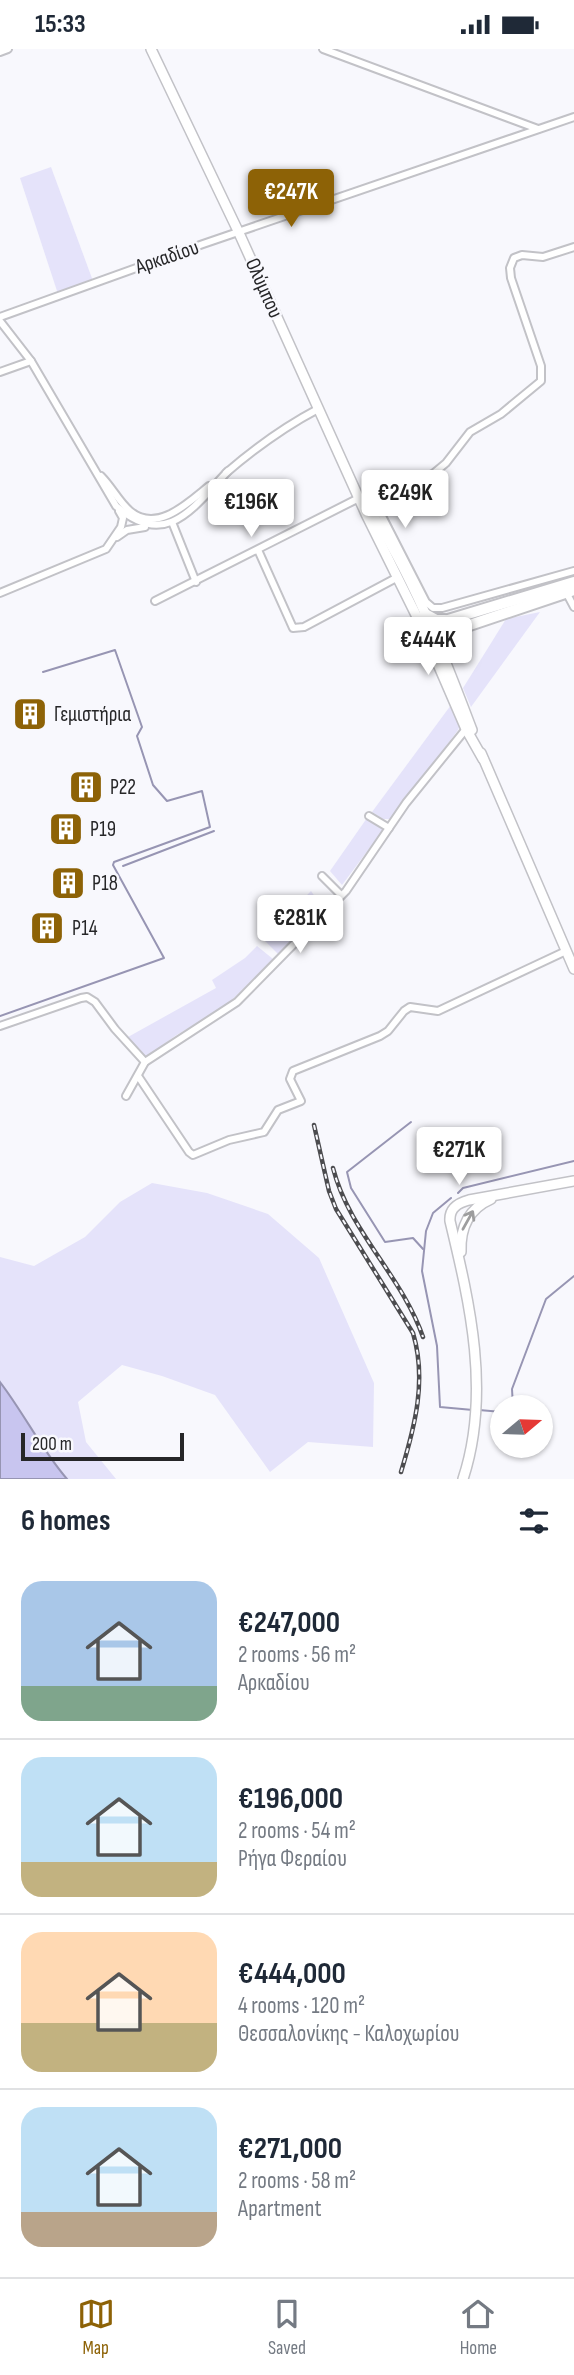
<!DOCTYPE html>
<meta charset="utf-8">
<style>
:root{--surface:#fff;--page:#f6f6f7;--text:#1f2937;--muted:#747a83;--line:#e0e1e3;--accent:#8d6206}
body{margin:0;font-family:"Sofia Sans Condensed",sans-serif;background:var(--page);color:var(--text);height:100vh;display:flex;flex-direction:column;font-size:26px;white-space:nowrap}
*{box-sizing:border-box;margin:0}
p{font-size:23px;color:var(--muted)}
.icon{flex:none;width:38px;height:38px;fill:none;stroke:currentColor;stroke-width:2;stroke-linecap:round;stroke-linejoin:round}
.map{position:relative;height:1430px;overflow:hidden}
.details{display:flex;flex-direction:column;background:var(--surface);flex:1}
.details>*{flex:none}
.needle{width:46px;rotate:71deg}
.buttons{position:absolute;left:490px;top:1346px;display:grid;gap:14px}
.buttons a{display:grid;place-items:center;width:63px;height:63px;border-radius:50%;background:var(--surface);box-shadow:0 2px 5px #0004;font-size:35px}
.scale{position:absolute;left:21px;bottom:18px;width:163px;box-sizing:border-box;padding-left:7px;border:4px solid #262628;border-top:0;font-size:19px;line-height:24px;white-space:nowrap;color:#262628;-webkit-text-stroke:5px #f8f8fd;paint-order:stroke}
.price{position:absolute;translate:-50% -60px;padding:0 16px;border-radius:7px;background:#fff;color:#222;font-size:23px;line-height:46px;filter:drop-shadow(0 2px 4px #0008)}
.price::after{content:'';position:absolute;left:50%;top:42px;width:21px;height:16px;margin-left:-10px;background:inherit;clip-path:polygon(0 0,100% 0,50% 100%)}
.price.active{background:var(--accent);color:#fff}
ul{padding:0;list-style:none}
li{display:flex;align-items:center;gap:21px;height:175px;padding:0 21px}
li+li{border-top:2px solid var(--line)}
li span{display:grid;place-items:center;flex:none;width:196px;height:140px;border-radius:21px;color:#555}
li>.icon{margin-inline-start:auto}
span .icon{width:84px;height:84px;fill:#fffc;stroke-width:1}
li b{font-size:30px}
h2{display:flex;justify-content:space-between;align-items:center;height:84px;padding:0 21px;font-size:30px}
.status{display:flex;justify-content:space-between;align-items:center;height:49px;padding:0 35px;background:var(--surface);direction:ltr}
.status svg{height:19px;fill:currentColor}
.menu{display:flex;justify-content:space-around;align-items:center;height:98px;border-top:2px solid var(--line);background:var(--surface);font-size:19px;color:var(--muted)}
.menu a{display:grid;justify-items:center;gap:4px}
.menu .active{color:var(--accent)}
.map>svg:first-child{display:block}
</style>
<div class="status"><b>15:33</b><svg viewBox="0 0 49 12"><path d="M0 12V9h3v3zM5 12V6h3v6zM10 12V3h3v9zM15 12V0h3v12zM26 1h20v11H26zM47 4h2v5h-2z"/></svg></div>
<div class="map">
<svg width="574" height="1430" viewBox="0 0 574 1430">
<rect width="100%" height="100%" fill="#f8f8fd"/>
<!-- green -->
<g fill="#e5e3fa">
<path d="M 51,118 L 93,232 L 58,245 L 20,129 Z"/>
<path d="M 540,563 L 471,658 L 463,639 L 506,570 Z"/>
<path d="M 451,656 L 461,674 L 458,681 L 392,770 L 383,770 L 372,763 Z"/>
<path d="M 367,769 L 383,781 L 342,836 L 330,822 Z"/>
<path d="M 311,842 L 322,858 L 278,905 L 264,891 Z"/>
<path d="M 257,897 L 273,910 L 227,956 L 175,987 L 148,1007 L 142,1006 L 128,988 L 216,939 L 212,931 L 245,909 Z"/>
<path d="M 152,1134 L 207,1144 L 268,1165 L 319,1209 L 374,1334 L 373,1398 L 308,1393 L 270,1423 L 215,1346 L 162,1327 L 122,1316 L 78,1353 L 86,1393 L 116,1430 L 67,1430 L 57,1418 L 0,1333 L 0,1208 L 34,1217 L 85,1188 L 120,1153 Z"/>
</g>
<!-- water -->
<path fill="#c8c5ef" stroke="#9795b3" stroke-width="2" d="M 0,1333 C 24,1364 41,1400 67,1430 L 0,1430 Z"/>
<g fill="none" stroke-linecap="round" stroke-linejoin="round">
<!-- stream -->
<g stroke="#9795b3" stroke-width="2">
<path d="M 123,817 L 214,782"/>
<path d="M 0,967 L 164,909 L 113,816 L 114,813 L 210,778 L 202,742 L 167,752 L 153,736 L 137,687 L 142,678 L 115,601 L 43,623"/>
<path d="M 411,1073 L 347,1123 L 351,1139 L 385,1193 L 413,1189 L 423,1200"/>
<path d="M 458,1144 L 463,1139 L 574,1112"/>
<path d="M 451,1149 L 433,1164 L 426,1182 L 422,1222 L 437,1297 L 440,1358 L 473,1361"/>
<path d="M 513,1358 L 512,1340 L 546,1250 L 574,1227"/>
<path d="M 479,1361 L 502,1363"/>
</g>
<!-- street casing -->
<g stroke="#c2c2c7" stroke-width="10">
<g id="street">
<path d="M 323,0 L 538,80"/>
<path d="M 0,3 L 8,0"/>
<path d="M 0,268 L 203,195 L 574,68"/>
<path d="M 0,272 L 31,312 L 116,457 C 166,501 193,459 228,422"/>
<path d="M 0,323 L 31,312"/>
<path d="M 226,424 C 255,399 284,378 318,360"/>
<path d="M 101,427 C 112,438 119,453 130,462 C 157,485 189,453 209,437"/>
<path d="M 375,457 L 434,424 L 446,414 L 470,383 L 501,365 L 541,332 L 541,317 L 511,229 L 510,219 L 514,209 L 522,206 L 543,208 L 574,198"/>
<path d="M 372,458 L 375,457 L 381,465 L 426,553 L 433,559 L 442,559 L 574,522"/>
<path d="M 172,473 L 196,533"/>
<path d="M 117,488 L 127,481 L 145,478"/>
<path d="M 258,501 L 293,579 L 304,578 L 398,528"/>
<path d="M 566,543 L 574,558"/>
<path d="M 0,544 L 106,500 L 121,478 L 123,469 L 119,462"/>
<path d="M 155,552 L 359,449"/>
<path d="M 369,767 L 389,779"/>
<path d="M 322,827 L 341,846"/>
<path d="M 0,977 L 81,949 L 87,948 L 95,953 L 115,980 L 145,1013"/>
<path d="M 138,1027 L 189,1103 L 193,1106 L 229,1091 L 264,1083 L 278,1061 L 301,1052 L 290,1030 L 293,1022 L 380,987 L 388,982 L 404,962 L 410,958 L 438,962 L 566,902"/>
<path d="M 126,1047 L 145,1013 L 237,953 L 346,842 L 406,754 L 466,680"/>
</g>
</g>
<!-- secondary casing -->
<g stroke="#c2c2c7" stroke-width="12">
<g id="secondary">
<path d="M 151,0 L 239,184 L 366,465 L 421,576 L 466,680 L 483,710"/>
<path d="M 367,457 C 413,525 443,605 472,681"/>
<path d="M 481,704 L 574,920"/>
<path d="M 461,1203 C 460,1179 468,1160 491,1150"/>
<path d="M 463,1430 C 491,1345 470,1255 450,1172 C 449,1159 458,1154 469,1151 L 574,1132"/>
</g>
</g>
<!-- highway casing -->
<g stroke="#c2c2c7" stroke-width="14">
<g id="highway">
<path d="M 425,565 L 436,571 L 445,571"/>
<path d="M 424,581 L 448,571 L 574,533"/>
<path d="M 428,590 L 574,541"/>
</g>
</g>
<!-- street -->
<use href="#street" stroke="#fff" stroke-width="6"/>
<!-- secondary -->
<use href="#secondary" stroke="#fff" stroke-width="9"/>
<!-- highway -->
<use href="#highway" stroke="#fff" stroke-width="10"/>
<!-- rail casing -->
<g stroke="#4c4c4f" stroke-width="4.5">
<g id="rail">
<path d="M 314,1076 L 329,1142 L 336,1160 L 413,1284 C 427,1331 415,1377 401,1423"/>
<path d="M 333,1119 C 349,1182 402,1227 423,1288"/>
</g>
</g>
<!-- rail -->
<use href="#rail" stroke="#f8f8fd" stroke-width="2" stroke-dasharray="5" stroke-linecap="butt"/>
</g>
<!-- one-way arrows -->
<defs><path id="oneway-shaft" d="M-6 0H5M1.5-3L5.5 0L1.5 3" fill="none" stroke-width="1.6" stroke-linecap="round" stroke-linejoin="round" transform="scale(1.75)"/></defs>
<use stroke="#9d9d9e" href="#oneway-shaft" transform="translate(468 1171) rotate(-61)"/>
<!-- icons -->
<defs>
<g id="building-square" transform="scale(1.75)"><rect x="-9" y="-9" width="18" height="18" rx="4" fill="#8d6206" stroke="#f8f8fd"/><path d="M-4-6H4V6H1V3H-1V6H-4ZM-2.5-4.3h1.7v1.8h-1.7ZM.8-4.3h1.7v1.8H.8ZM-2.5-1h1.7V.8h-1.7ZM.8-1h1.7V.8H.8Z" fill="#fff"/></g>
</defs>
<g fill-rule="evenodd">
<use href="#building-square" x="30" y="665"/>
<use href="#building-square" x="86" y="738"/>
<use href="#building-square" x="66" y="780"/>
<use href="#building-square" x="68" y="834"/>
<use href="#building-square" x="47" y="879"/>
</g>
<g text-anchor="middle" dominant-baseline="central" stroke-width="5" stroke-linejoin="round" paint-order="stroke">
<!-- street labels -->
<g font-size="21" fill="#262628" stroke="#f8f8fd">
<text transform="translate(167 208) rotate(-19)">Αρκαδίου</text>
<text transform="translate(264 239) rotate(66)">Ολύμπου</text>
</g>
<!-- poi labels -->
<g font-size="21" fill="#262628" stroke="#f8f8fd" text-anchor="start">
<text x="54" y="665">Γεμιστήρια</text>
<text x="110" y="738">P22</text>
<text x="90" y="780">P19</text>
<text x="92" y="834">P18</text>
<text x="72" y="879">P14</text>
</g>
</g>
</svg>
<div class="buttons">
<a><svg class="needle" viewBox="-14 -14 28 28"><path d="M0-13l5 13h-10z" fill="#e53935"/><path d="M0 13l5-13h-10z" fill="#747a83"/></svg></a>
</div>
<div class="scale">200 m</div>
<b class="price active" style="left:291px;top:180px">€247K</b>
<b class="price" style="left:405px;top:481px">€249K</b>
<b class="price" style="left:251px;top:490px">€196K</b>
<b class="price" style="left:428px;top:628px">€444K</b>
<b class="price" style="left:300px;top:906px">€281K</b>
<b class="price" style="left:459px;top:1138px">€271K</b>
</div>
<section class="details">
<h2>6 homes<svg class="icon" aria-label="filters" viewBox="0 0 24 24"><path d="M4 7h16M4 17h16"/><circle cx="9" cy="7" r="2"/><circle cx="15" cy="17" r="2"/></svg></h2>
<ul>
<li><span style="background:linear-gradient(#a9c7e8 75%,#7fa58c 0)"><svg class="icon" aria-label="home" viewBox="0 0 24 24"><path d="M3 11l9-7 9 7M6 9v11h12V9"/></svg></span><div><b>€247,000</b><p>2 rooms · 56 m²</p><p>Αρκαδίου</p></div></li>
<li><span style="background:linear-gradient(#bfe0f5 75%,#c2b280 0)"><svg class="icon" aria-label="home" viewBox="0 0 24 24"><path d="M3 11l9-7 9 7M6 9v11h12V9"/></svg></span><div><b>€196,000</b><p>2 rooms · 54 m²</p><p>Ρήγα Φεραίου</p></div></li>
<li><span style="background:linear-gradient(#ffd9b3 65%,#c2b280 0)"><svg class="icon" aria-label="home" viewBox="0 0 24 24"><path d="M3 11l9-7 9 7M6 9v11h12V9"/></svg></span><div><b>€444,000</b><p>4 rooms · 120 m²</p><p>Θεσσαλονίκης - Καλοχωρίου</p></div></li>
<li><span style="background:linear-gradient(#bfe0f5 75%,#b9a48a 0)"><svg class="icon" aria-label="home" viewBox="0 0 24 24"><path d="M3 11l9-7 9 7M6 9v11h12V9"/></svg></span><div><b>€271,000</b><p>2 rooms · 58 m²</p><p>Apartment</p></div></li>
</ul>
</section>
<nav class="menu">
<a class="active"><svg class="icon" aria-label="map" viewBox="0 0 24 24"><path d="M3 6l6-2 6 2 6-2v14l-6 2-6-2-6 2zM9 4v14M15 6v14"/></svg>Map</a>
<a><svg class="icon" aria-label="saved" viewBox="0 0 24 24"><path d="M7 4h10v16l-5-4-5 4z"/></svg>Saved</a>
<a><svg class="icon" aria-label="home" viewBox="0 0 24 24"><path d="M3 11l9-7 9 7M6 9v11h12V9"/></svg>Home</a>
</nav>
